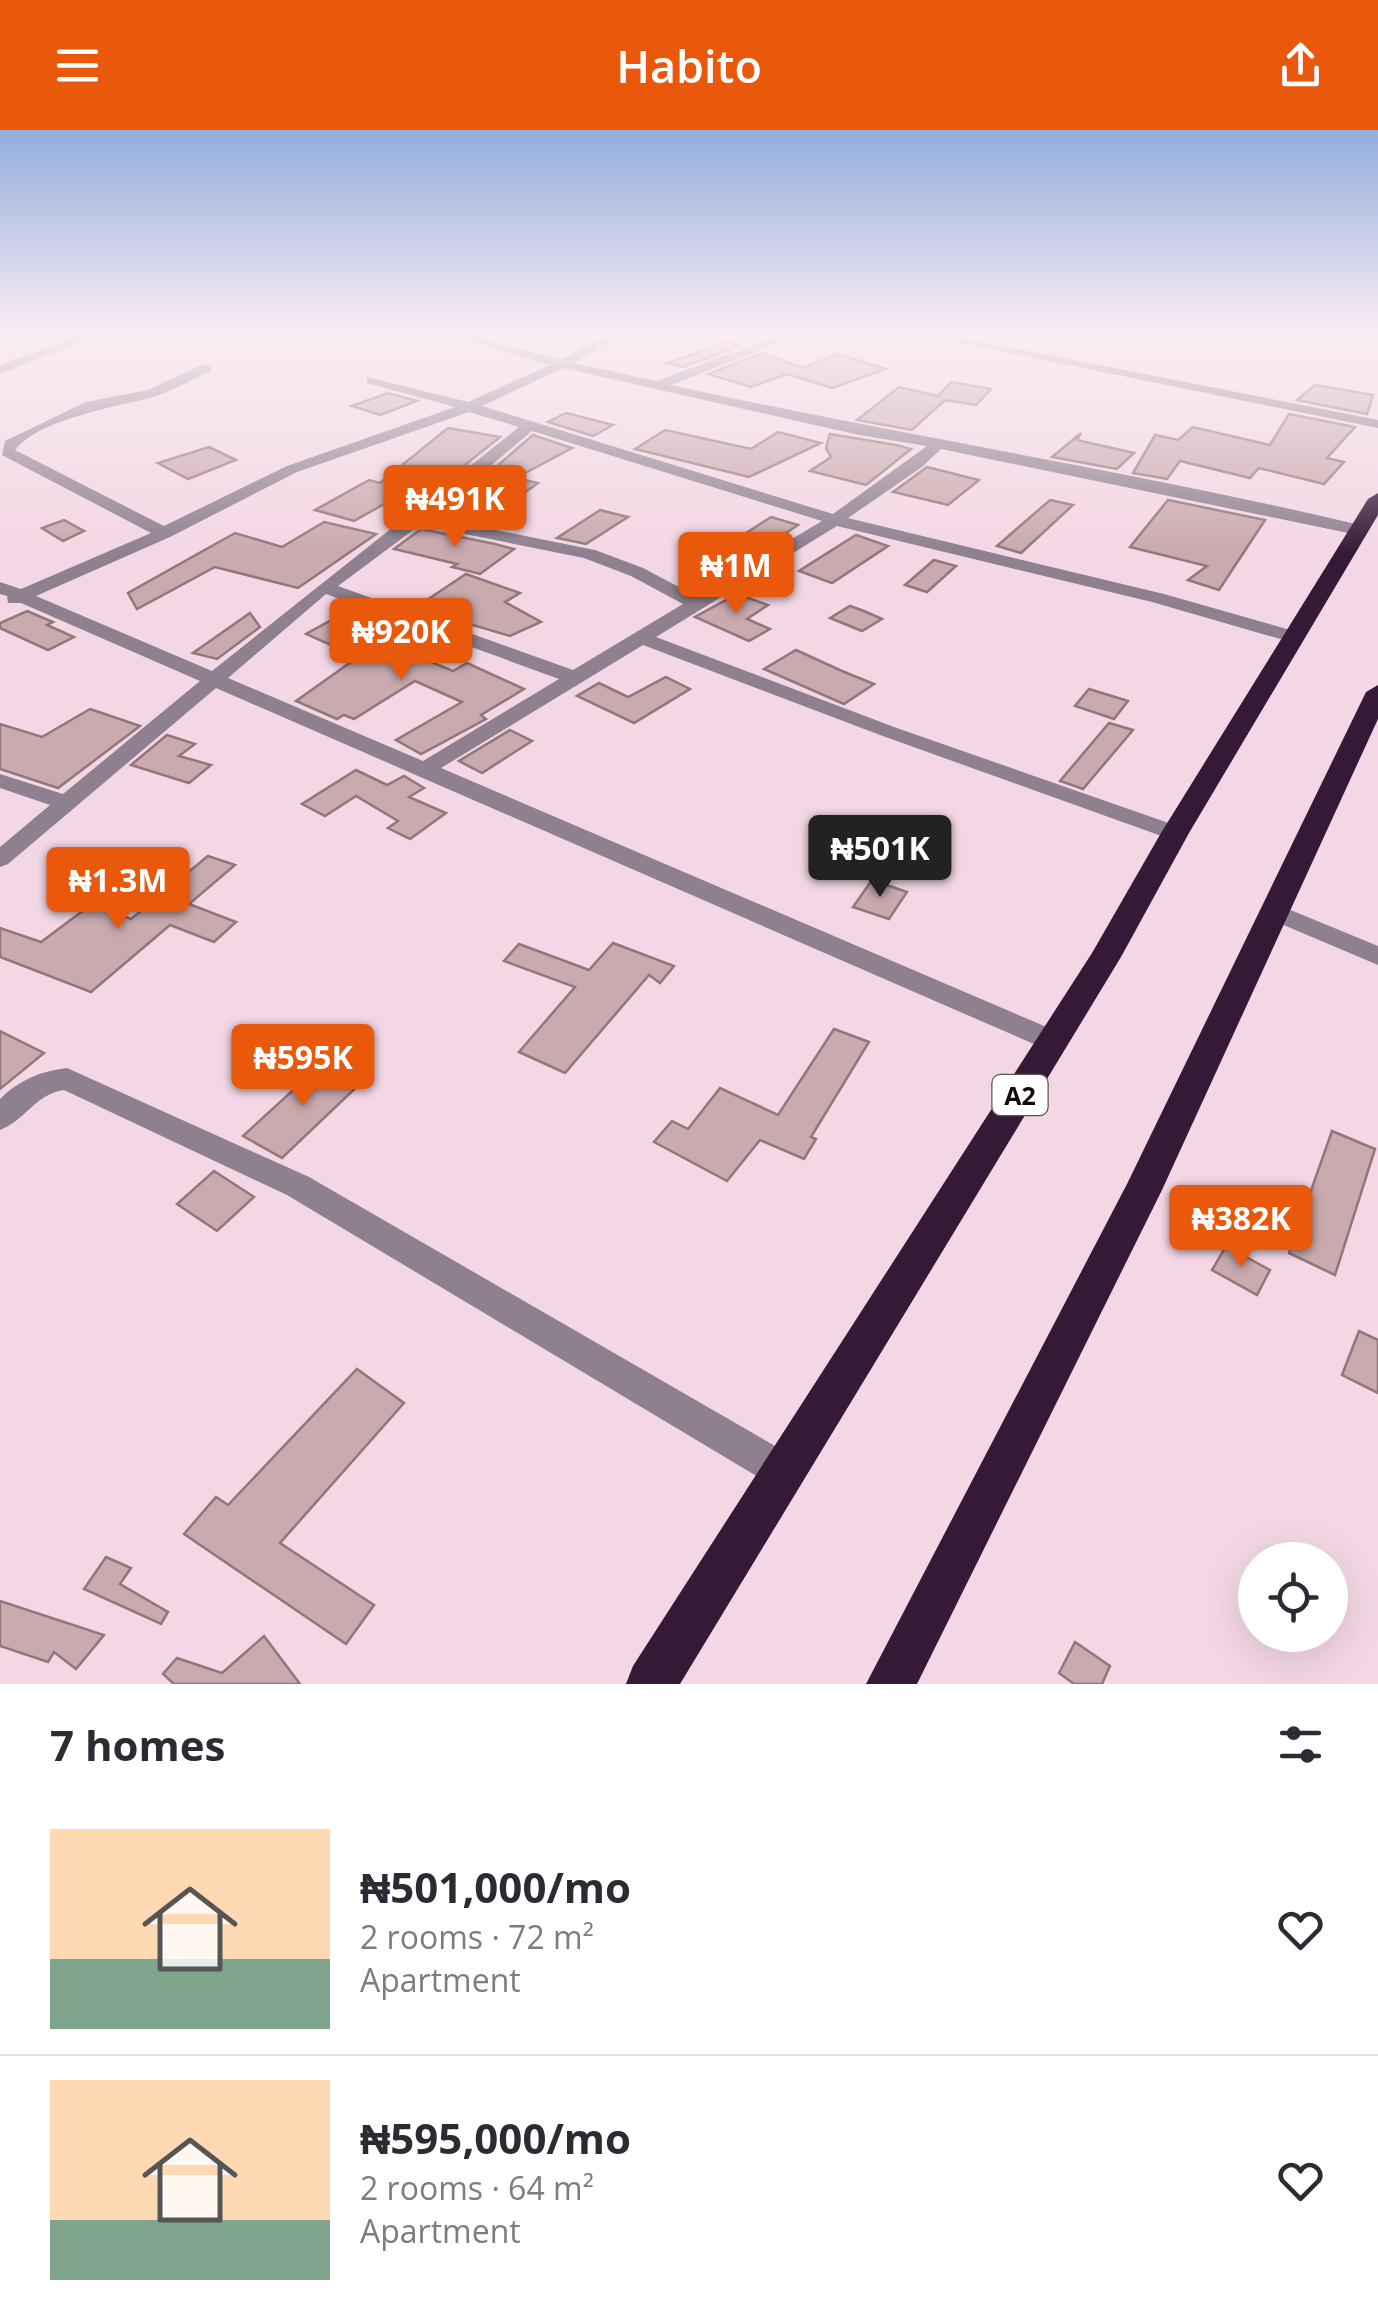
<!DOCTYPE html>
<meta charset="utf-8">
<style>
:root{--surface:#fff;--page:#f7f7f7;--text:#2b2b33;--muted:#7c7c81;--line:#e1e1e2;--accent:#ea580c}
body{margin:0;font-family:"Open Sans",sans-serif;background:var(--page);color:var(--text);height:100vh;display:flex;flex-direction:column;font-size:38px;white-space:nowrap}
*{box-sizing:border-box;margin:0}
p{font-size:32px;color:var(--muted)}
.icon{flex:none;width:55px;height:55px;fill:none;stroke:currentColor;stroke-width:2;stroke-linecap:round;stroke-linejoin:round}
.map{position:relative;height:1554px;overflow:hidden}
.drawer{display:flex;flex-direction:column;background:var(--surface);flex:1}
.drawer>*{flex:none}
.controls{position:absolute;left:1238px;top:1412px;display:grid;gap:20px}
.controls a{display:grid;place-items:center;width:110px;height:110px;border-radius:50%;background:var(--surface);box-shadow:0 10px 40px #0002;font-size:50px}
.price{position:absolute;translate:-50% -85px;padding:0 22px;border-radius:10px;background:var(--accent);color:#fff;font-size:32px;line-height:65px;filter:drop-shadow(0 2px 5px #0008)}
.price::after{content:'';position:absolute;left:50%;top:60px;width:30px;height:22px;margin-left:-15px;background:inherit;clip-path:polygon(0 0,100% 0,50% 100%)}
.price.on{background:#222;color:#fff}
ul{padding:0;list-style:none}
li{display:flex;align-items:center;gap:30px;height:250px;padding:0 50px}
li+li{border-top:2px solid var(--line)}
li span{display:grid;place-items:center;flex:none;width:280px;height:200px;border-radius:0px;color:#555}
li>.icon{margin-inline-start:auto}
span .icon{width:120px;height:120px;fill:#fffc;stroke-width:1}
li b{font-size:42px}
h2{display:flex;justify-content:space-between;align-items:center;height:120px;padding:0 50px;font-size:42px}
header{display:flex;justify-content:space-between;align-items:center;height:130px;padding:0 50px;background:var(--accent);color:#fff;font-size:45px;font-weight:600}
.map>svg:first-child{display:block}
</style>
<header><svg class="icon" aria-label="menu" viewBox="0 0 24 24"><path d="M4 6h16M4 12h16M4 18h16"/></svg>Habito<svg class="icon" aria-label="share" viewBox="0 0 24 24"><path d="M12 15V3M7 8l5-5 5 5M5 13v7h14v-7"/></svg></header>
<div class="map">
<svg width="1378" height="1554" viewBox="0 0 1378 1554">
<rect width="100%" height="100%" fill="#f3d7e4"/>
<!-- building -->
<g fill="#c9aaae" stroke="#93767a" stroke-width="2.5">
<path d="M 729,212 L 740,216 L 683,237 L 667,233 Z"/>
<path d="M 762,223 L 803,238 L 838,224 L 886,239 L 832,258 L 787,244 L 751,257 L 708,244 Z"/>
<path d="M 951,252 L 991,259 L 976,275 L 945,270 L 912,300 L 857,290 L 899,257 L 938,266 Z"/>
<path d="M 1315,255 L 1373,265 L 1367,284 L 1297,270 Z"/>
<path d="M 388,263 L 417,271 L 380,285 L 352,276 Z"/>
<path d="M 566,283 L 613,295 L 593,306 L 548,292 Z"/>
<path d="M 1289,284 L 1355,297 L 1327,328 L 1344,332 L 1324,354 L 1259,338 L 1250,348 L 1180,331 L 1167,349 L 1133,343 L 1155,305 L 1178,310 L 1193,297 L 1270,315 Z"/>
<path d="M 448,298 L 500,307 L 416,374 L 393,369 L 354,391 L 315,380 L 369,350 L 380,353 Z"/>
<path d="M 665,300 L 751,319 L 778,302 L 821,313 L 749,347 L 635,319 Z"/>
<path d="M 1081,303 L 1077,310 L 1134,323 L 1117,339 L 1052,327 Z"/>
<path d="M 830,304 L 896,315 L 911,319 L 866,355 L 810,341 L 831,327 L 826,318 Z"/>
<path d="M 533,305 L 572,318 L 516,348 L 538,353 L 496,383 L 509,385 L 494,396 L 440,385 Z"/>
<path d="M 209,317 L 236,330 L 188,349 L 158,333 Z"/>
<path d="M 927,337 L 979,350 L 948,375 L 893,362 Z"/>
<path d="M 1050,370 L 1073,375 L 1021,423 L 997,416 Z"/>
<path d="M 1168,370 L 1265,390 L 1219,460 L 1188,450 L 1207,436 L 1130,417 Z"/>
<path d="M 600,380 L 628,387 L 586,414 L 557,408 Z"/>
<path d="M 771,387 L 798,395 L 755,424 L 726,416 Z"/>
<path d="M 64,390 L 84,401 L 63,411 L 42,398 Z"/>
<path d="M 324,392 L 376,404 L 298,458 L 215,437 L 137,479 L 128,463 L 235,403 L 282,417 Z"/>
<path d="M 421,399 L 495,414 L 514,419 L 480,444 L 452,437 L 457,434 L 394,419 Z"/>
<path d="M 856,405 L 888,416 L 832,453 L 799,441 Z"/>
<path d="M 934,430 L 956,436 L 927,462 L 905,455 Z"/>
<path d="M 466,444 L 520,463 L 505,472 L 541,492 L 510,506 L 415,478 Z"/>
<path d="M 737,464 L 768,475 L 747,489 L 770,499 L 749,511 L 695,487 Z"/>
<path d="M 850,476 L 864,481 L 882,489 L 862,501 L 830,488 Z"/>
<path d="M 27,481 L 53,492 L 47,495 L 74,507 L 48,520 L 0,498 L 0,493 Z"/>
<path d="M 250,483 L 260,497 L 217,529 L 193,523 Z"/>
<path d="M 339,486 L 409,514 L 399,519 L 453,541 L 467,533 L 524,559 L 481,585 L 486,589 L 421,624 L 396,610 L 462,572 L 415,551 L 354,589 L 344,585 L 337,589 L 296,571 L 358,527 L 306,504 Z"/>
<path d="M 796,520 L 842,541 L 874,554 L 844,574 L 764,539 Z"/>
<path d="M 666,547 L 690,559 L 634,593 L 577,566 L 599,553 L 628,567 Z"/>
<path d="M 1089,559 L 1128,571 L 1114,589 L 1075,576 Z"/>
<path d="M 90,579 L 140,596 L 58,658 L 0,639 L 0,594 L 42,607 Z"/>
<path d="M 1109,593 L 1133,600 L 1083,659 L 1060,651 Z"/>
<path d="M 510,600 L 532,611 L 482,643 L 459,631 Z"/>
<path d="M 167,605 L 195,614 L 179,626 L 211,635 L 189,653 L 131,635 Z"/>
<path d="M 356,640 L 387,655 L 404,646 L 424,658 L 409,667 L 446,683 L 410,709 L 388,698 L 398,691 L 356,666 L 325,686 L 302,674 Z"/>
<path d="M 208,726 L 235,735 L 189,774 L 236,792 L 214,812 L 170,795 L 91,862 L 0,827 L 0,798 L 41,812 L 92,774 L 131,789 Z"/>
<path d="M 872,750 L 907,762 L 889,789 L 853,777 Z"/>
<path d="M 613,813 L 674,836 L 660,853 L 649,845 L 565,943 L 519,922 L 575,857 L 504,831 L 519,814 L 589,840 Z"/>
<path d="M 834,899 L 869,912 L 811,1007 L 816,1009 L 804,1029 L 760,1010 L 727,1051 L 654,1012 L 672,991 L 688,999 L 720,958 L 778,985 Z"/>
<path d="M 0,901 L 44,923 L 0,959 Z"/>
<path d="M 326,930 L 364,950 L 282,1028 L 243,1006 Z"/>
<path d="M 1332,1001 L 1375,1019 L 1335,1145 L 1289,1123 Z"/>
<path d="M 214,1041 L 254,1067 L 217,1101 L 177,1074 Z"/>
<path d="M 1226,1116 L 1270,1140 L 1257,1165 L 1212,1140 Z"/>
<path d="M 1359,1201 L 1378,1210 L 1378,1263 L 1342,1245 Z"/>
<path d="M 357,1239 L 404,1273 L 280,1413 L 374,1475 L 346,1514 L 184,1404 L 216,1367 L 228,1375 Z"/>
<path d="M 106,1427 L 131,1438 L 120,1454 L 168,1482 L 161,1494 L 84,1459 Z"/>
<path d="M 0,1471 L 104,1505 L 76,1539 L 54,1522 L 48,1532 L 0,1516 Z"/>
<path d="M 264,1506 L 300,1554 L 174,1554 L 163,1544 L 177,1528 L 222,1543 Z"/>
<path d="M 1075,1512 L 1110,1536 L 1102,1554 L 1074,1554 L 1059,1543 Z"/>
</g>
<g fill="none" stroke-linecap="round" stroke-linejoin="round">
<!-- minor -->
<g fill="#8e808f" fill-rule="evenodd">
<path d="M 80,205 L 98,205 L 0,244 L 0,235 Z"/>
<path d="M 448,205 L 469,205 L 561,230 L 607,205 L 623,205 L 574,233 L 656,251 L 780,205 L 798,205 L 671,255 C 902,306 1134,341 1364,396 L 1364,404 L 1358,405 L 941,319 L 922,337 L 848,388 L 1164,464 L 1301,503 L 1304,507 L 1294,513 L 1152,472 L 837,396 L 656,507 L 894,597 L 1183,698 L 1187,703 L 1183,708 L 1167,708 L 880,605 L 643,515 L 441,638 L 1063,904 L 1067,911 L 1063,918 L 1053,921 L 1043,918 L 216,558 L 8,734 L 0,737 L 0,717 L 50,675 L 0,658 L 0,644 L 63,664 L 200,551 L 21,473 L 8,473 L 7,466 L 0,464 L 0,452 L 21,459 L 151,403 L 2,325 L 5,311 L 86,272 L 148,260 L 201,235 L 211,235 L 211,241 C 192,249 173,261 153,267 C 116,277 39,289 15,320 L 164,396 L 287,336 L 455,277 L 367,253 L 367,247 L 468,272 L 550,235 ZM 563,238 L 859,305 L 927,316 L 833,384 L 482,276 ZM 469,282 L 519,297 L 212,541 L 36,466 L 170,407 L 297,342 ZM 532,301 L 822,391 L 696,466 L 643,438 L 595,420 L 430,387 ZM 420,395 L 584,428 L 631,446 L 683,474 L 573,540 L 338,456 ZM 326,464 L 559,549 L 423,631 L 228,548 Z"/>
<path d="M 921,205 L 947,205 L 1378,290 L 1378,298 Z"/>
<path d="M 1359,205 L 1378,205 L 1378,211 L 1361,208 Z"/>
<path d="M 1276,774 L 1378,816 L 1378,835 L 1267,788 L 1263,782 L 1267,776 Z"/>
<path d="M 67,938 L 309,1047 L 796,1328 L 802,1341 L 796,1354 L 783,1359 L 770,1354 L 287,1065 L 64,960 C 35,964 25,991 0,1000 L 0,969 C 19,950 41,941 67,938 Z"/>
</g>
<!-- highway -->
<g fill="#341a36" fill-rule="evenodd">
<path d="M 1378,363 L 1378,385 L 1189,703 L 1121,827 L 680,1554 L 626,1554 L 633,1536 L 1092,823 L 1161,703 L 1368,369 Z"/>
<path d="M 1378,555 L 1378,589 L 1162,1060 L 917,1554 L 866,1554 L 1127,1054 L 1366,562 Z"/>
</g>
</g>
<!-- sky -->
<linearGradient id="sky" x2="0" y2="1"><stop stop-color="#93addd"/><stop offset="0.48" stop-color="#faedf3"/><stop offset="1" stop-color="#faedf3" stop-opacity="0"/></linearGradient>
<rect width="1378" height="423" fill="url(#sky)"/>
<g text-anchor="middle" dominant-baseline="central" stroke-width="8" stroke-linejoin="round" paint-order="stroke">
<!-- shield labels -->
<rect fill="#fff" stroke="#5a5457" stroke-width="2.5" x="992.5" y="945" width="55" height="40" rx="8"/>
<g font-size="25" font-weight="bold" fill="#130a0f">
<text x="1020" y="965">A2</text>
</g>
</g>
</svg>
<div class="controls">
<a><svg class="icon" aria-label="locate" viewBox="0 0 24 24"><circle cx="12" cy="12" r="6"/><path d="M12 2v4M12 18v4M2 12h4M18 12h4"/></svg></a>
</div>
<b class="price" style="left:455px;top:420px">₦491K</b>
<b class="price" style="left:736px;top:487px">₦1M</b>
<b class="price" style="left:401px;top:553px">₦920K</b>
<b class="price on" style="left:880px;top:770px">₦501K</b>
<b class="price" style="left:118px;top:802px">₦1.3M</b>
<b class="price" style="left:303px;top:979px">₦595K</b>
<b class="price" style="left:1241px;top:1140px">₦382K</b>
</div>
<section class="drawer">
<h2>7 homes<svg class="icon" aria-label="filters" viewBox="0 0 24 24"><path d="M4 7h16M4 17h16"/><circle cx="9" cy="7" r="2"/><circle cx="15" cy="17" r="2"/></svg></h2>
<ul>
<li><span style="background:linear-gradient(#ffd9b3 65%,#7fa58c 0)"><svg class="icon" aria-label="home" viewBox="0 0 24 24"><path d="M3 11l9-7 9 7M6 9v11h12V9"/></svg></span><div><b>₦501,000/mo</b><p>2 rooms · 72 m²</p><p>Apartment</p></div><svg class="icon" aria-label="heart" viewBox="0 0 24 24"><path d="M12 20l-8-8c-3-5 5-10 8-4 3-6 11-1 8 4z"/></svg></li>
<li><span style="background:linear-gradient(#ffd9b3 70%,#7fa58c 0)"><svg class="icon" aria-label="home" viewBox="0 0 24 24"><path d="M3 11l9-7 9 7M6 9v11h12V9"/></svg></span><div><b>₦595,000/mo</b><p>2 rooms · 64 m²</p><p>Apartment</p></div><svg class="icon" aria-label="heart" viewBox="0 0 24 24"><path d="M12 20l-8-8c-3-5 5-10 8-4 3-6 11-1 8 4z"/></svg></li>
</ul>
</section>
